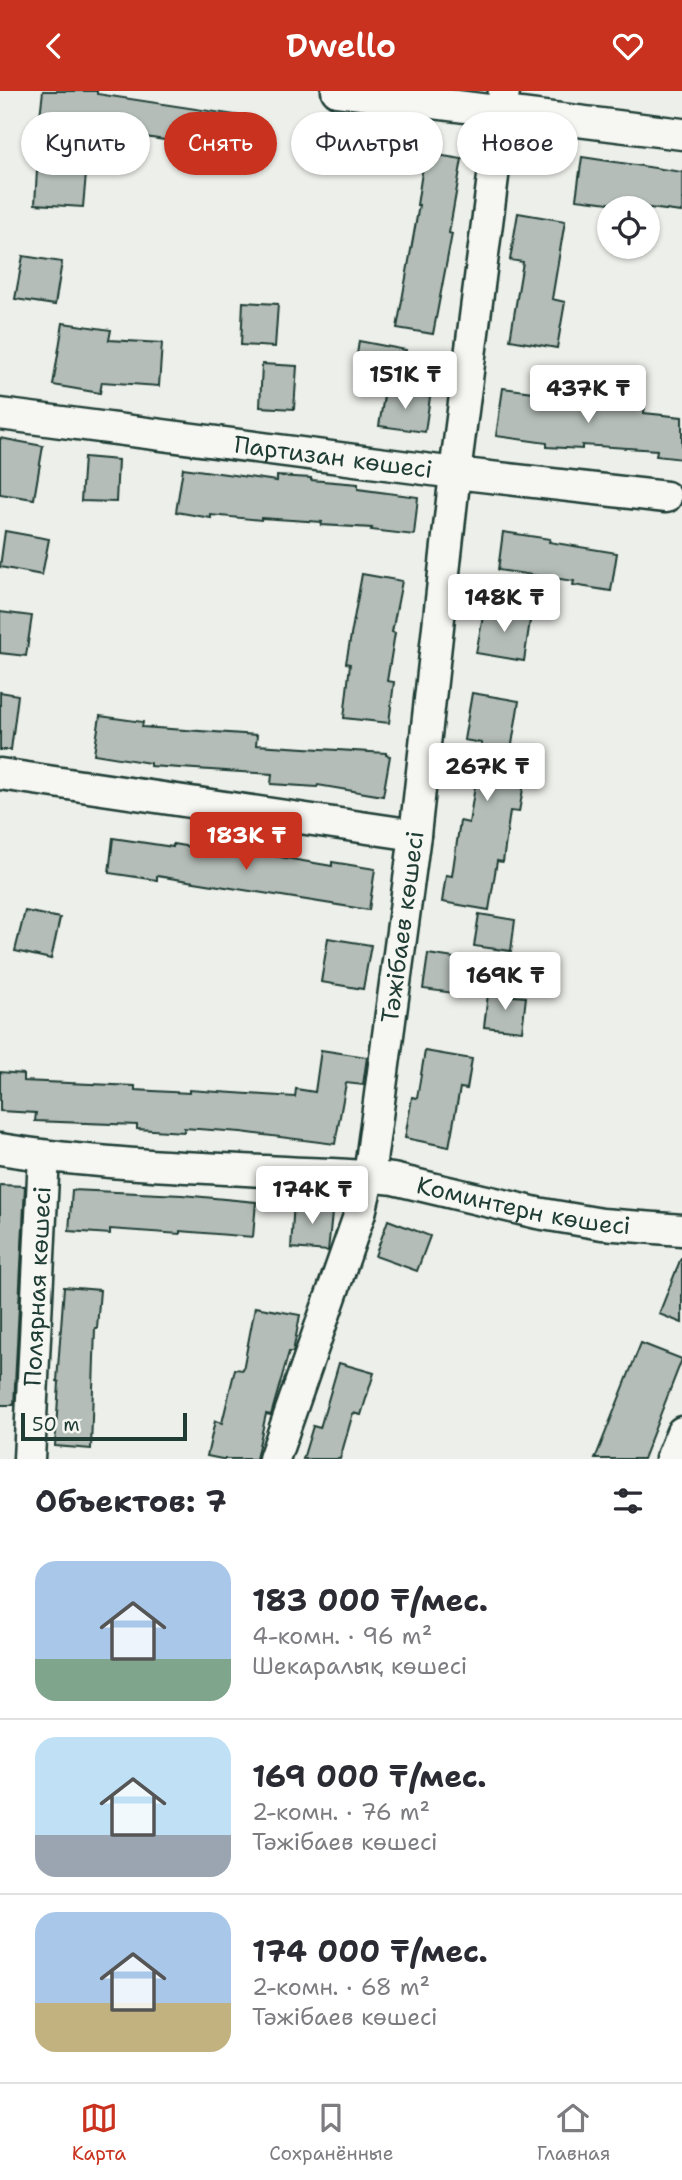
<!DOCTYPE html>
<html lang="ru">
<meta charset="utf-8">
<style>
:root{--surface:#fff;--page:#f2f2f3;--text:#2b2b33;--muted:#7c7c81;--line:#e1e1e2;--accent:#c8321e}
body{margin:0;font-family:"Shantell Sans",sans-serif;background:var(--page);color:var(--text);height:100vh;display:flex;flex-direction:column;font-size:26px;white-space:nowrap}
*{box-sizing:border-box;margin:0}
p{font-size:23px;color:var(--muted)}
.icon{flex:none;width:38px;height:38px;fill:none;stroke:currentColor;stroke-width:2;stroke-linecap:round;stroke-linejoin:round}
.map{position:relative;height:1368px;overflow:hidden}
.sheet{display:flex;flex-direction:column;background:var(--surface);flex:1}
.sheet>*{flex:none}
.guide{position:absolute;left:21px;top:21px;width:640px;height:63px;display:flex;gap:14px}
.tools{position:absolute;left:597px;top:105px;display:grid;gap:14px}
.tools a{display:grid;place-items:center;width:63px;height:63px;border-radius:50%;background:var(--surface);box-shadow:0 2px 5px #0004;font-size:35px}
.scale{position:absolute;left:21px;bottom:18px;width:166px;box-sizing:border-box;padding-left:7px;border:4px solid #1f3d34;border-top:0;font-size:19px;line-height:24px;white-space:nowrap;color:#1f3d34;-webkit-text-stroke:5px #f6f6f2;paint-order:stroke}
.price{position:absolute;translate:-50% -60px;padding:0 16px;border-radius:7px;background:#fff;color:#222;font-size:23px;line-height:46px;filter:drop-shadow(0 2px 4px #0008)}
.price::after{content:'';position:absolute;left:50%;top:42px;width:21px;height:16px;margin-left:-10px;background:inherit;clip-path:polygon(0 0,100% 0,50% 100%)}
.price.current{background:var(--accent);color:#fff}
ul{padding:0;list-style:none}
li{display:flex;align-items:center;gap:21px;height:175px;padding:0 35px}
li+li{border-top:2px solid var(--line)}
li span{display:grid;place-items:center;flex:none;width:196px;height:140px;border-radius:21px;color:#555}
li>.icon{margin-inline-start:auto}
span .icon{width:84px;height:84px;fill:#fffc;stroke-width:1}
li b{font-size:30px}
h2{display:flex;justify-content:space-between;align-items:center;height:84px;padding:0 35px;font-size:30px}
.pill{padding:0 24px;border-radius:32px;background:var(--surface);box-shadow:0 2px 5px #0004;font-size:24px;line-height:63px}
.pill.current{background:var(--accent);color:#fff}
header{display:flex;justify-content:space-between;align-items:center;height:91px;padding:0 35px;background:var(--accent);color:#fff;font-size:32px;font-weight:600}
.tab-bar{display:flex;justify-content:space-around;align-items:center;height:98px;border-top:2px solid var(--line);background:var(--surface);font-size:19px;color:var(--muted)}
.tab-bar a{display:grid;justify-items:center;gap:4px}
.tab-bar .current{color:var(--accent)}
.map>svg:first-child{display:block}
</style>
<header><svg class="icon" aria-label="back" viewBox="0 0 24 24"><path d="M15 5l-7 7 7 7"/></svg>Dwello<svg class="icon" aria-label="heart" viewBox="0 0 24 24"><path d="M12 20l-8-8c-3-5 5-10 8-4 3-6 11-1 8 4z"/></svg></header>
<div class="map">
<svg width="682" height="1368" viewBox="0 0 682 1368">
<rect width="100%" height="100%" fill="#edefea"/>
<filter id="ink" filterUnits="userSpaceOnUse"><feTurbulence type="fractalNoise" baseFrequency=".0143" numOctaves="2"/><feDisplacementMap in="SourceGraphic" scale="14" xChannelSelector="R" yChannelSelector="G"/><feConvolveMatrix kernelMatrix="1 2 1 2 8 2 1 2 1" color-interpolation-filters="sRGB"/></filter>
<g filter="url(#ink)">
<!-- building -->
<g fill="#b4bdb8" stroke="#1f3d34" stroke-width="2">
<path d="M 43,0 L 97,0 L 97,3 L 242,25 L 236,60 L 93,38 L 91,48 L 38,42 Z"/>
<path d="M 317,29 L 358,36 L 352,71 L 312,64 Z"/>
<path d="M 425,62 L 462,68 L 449,142 L 452,143 L 433,243 L 397,237 L 419,114 L 417,114 Z"/>
<path d="M 582,66 L 682,81 L 682,121 L 576,108 Z"/>
<path d="M 37,79 L 86,83 L 83,116 L 35,113 Z"/>
<path d="M 518,122 L 565,130 L 552,208 L 565,211 L 557,257 L 510,249 L 523,171 L 510,169 Z"/>
<path d="M 23,165 L 62,171 L 55,214 L 15,208 Z"/>
<path d="M 243,211 L 278,213 L 275,256 L 241,254 Z"/>
<path d="M 63,232 L 111,239 L 109,249 L 162,252 L 159,295 L 102,291 L 100,302 L 53,294 Z"/>
<path d="M 359,250 L 406,259 L 401,292 L 354,284 Z"/>
<path d="M 262,273 L 297,275 L 294,318 L 260,316 Z"/>
<path d="M 503,297 L 541,302 L 539,312 L 610,316 L 611,312 L 645,315 L 644,322 L 682,326 L 682,368 L 656,365 L 657,359 L 582,354 L 582,358 L 547,356 L 547,352 L 496,345 Z"/>
<path d="M 385,299 L 430,306 L 425,341 L 379,335 Z"/>
<path d="M 0,347 L 43,355 L 34,408 L 0,403 Z"/>
<path d="M 84,366 L 118,369 L 116,411 L 81,410 Z"/>
<path d="M 183,377 L 277,390 L 277,385 L 311,387 L 311,389 L 358,393 L 358,398 L 418,406 L 414,444 L 371,439 L 372,437 L 321,434 L 322,431 L 261,427 L 261,429 L 211,424 L 211,427 L 176,421 Z"/>
<path d="M 5,440 L 49,448 L 42,484 L 0,476 Z"/>
<path d="M 503,441 L 550,448 L 549,451 L 617,462 L 611,500 L 573,494 L 574,490 L 498,479 Z"/>
<path d="M 362,483 L 402,490 L 392,541 L 395,542 L 387,590 L 394,591 L 389,632 L 344,627 L 350,573 L 346,572 Z"/>
<path d="M 485,515 L 531,523 L 524,570 L 476,562 Z"/>
<path d="M 0,521 L 32,525 L 26,565 L 0,562 Z"/>
<path d="M 0,601 L 18,604 L 11,659 L 0,659 Z"/>
<path d="M 472,602 L 519,610 L 509,672 L 527,675 L 519,721 L 510,720 L 503,771 L 497,770 L 489,819 L 442,811 L 446,784 L 452,785 L 460,730 L 469,732 L 482,652 L 464,649 Z"/>
<path d="M 100,625 L 143,631 L 142,636 L 257,644 L 256,654 L 386,662 L 386,664 L 390,665 L 383,705 L 318,694 L 317,696 L 271,693 L 272,683 L 150,675 L 150,672 L 94,663 Z"/>
<path d="M 113,747 L 173,756 L 173,753 L 232,763 L 233,758 L 332,775 L 332,771 L 375,778 L 369,819 L 157,785 L 157,789 L 109,782 Z"/>
<path d="M 25,820 L 60,827 L 51,868 L 15,860 Z"/>
<path d="M 479,823 L 515,829 L 511,860 L 474,855 Z"/>
<path d="M 328,847 L 371,854 L 363,898 L 321,891 Z"/>
<path d="M 428,863 L 474,870 L 469,904 L 423,898 Z"/>
<path d="M 488,903 L 526,906 L 522,940 L 484,936 Z"/>
<path d="M 321,959 L 367,966 L 363,994 L 346,992 L 335,1053 L 241,1041 L 184,1037 L 184,1041 L 137,1038 L 137,1034 L 35,1030 L 36,1022 L 0,1020 L 0,981 L 23,983 L 23,990 L 135,995 L 135,999 L 189,1002 L 189,999 L 295,1006 L 296,998 L 315,1001 Z"/>
<path d="M 425,960 L 472,968 L 467,998 L 460,997 L 449,1056 L 405,1047 L 412,1006 L 417,1007 Z"/>
<path d="M 0,1094 L 25,1095 L 14,1314 L 0,1314 Z"/>
<path d="M 72,1099 L 182,1104 L 256,1111 L 253,1146 L 180,1140 L 180,1143 L 110,1138 L 110,1143 L 69,1140 Z"/>
<path d="M 294,1110 L 333,1113 L 328,1160 L 291,1157 Z"/>
<path d="M 388,1129 L 430,1145 L 417,1180 L 375,1165 Z"/>
<path d="M 681,1167 L 682,1167 L 682,1232 L 659,1223 Z"/>
<path d="M 64,1196 L 100,1199 L 97,1237 L 95,1237 L 91,1358 L 55,1355 L 59,1291 L 57,1290 Z"/>
<path d="M 255,1216 L 300,1224 L 293,1261 L 289,1261 L 271,1324 L 266,1323 L 256,1368 L 222,1368 L 207,1365 L 215,1330 L 222,1332 L 235,1278 L 243,1279 Z"/>
<path d="M 641,1252 L 682,1268 L 659,1327 L 643,1368 L 595,1368 Z"/>
<path d="M 339,1272 L 374,1282 L 361,1324 L 353,1322 L 340,1368 L 303,1368 L 313,1335 L 320,1337 Z"/>
</g>
<g fill="none" stroke-linecap="round" stroke-linejoin="round">
<!-- minor casing -->
<g stroke="#1f3d34" stroke-width="35">
<g id="minor">
<path d="M 337,0 L 682,43"/>
<path id="s1" d="M 0,323 L 455,382 L 666,406"/>
<path d="M 0,683 L 415,744"/>
<path id="s2" d="M 0,1058 C 87,1072 177,1076 265,1080 C 308,1083 350,1082 393,1088 L 537,1122 L 602,1133 L 682,1139"/>
<path id="s3" d="M 29,1368 L 44,1065"/>
<path id="s4" d="M 274,1368 L 360,1122 L 369,1085 L 415,744 L 455,382 L 504,0"/>
<path d="M 671,1368 L 682,1341"/>
</g>
</g>
<!-- minor -->
<use href="#minor" stroke="#f6f6f2" stroke-width="30"/>
</g>
</g>
<g text-anchor="middle" dominant-baseline="central" stroke-width="5" stroke-linejoin="round" paint-order="stroke">
<!-- street labels -->
<g font-size="24" fill="#1f3d34" stroke="#f6f6f2">
<text stroke="none"><textPath href="#s1" startOffset="336">Партизан көшесі</textPath></text>
<text stroke="none"><textPath href="#s4" startOffset="550">Тәжібаев көшесі</textPath></text>
<text stroke="none"><textPath href="#s2" startOffset="528">Коминтерн көшесі</textPath></text>
<text stroke="none"><textPath href="#s3" startOffset="173">Полярная көшесі</textPath></text>
</g>
</g>
</svg>
<div class="tools">
<a><svg class="icon" aria-label="locate" viewBox="0 0 24 24"><circle cx="12" cy="12" r="6"/><path d="M12 2v4M12 18v4M2 12h4M18 12h4"/></svg></a>
</div>
<div class="scale">50 m</div>
<b class="price" style="left:405px;top:320px">151K ₸</b>
<b class="price" style="left:588px;top:334px">437K ₸</b>
<b class="price" style="left:504px;top:543px">148K ₸</b>
<b class="price" style="left:487px;top:712px">267K ₸</b>
<b class="price current" style="left:246px;top:781px">183K ₸</b>
<b class="price" style="left:505px;top:921px">169K ₸</b>
<b class="price" style="left:312px;top:1135px">174K ₸</b>
<div class="guide">
<a class="pill">Купить</a>
<a class="pill current">Снять</a>
<a class="pill">Фильтры</a>
<a class="pill">Новое</a>
</div>
</div>
<section class="sheet">
<h2>Объектов: 7<svg class="icon" aria-label="filters" viewBox="0 0 24 24"><path d="M4 7h16M4 17h16"/><circle cx="9" cy="7" r="2"/><circle cx="15" cy="17" r="2"/></svg></h2>
<ul>
<li><span style="background:linear-gradient(#a9c7e8 70%,#7fa58c 0)"><svg class="icon" aria-label="home" viewBox="0 0 24 24"><path d="M3 11l9-7 9 7M6 9v11h12V9"/></svg></span><div><b>183 000 ₸/мес.</b><p>4-комн. · 96 m²</p><p>Шекаралық көшесі</p></div></li>
<li><span style="background:linear-gradient(#bfe0f5 70%,#9aa5b1 0)"><svg class="icon" aria-label="home" viewBox="0 0 24 24"><path d="M3 11l9-7 9 7M6 9v11h12V9"/></svg></span><div><b>169 000 ₸/мес.</b><p>2-комн. · 76 m²</p><p>Тәжібаев көшесі</p></div></li>
<li><span style="background:linear-gradient(#a9c7e8 65%,#c2b280 0)"><svg class="icon" aria-label="home" viewBox="0 0 24 24"><path d="M3 11l9-7 9 7M6 9v11h12V9"/></svg></span><div><b>174 000 ₸/мес.</b><p>2-комн. · 68 m²</p><p>Тәжібаев көшесі</p></div></li>
</ul>
</section>
<nav class="tab-bar">
<a class="current"><svg class="icon" aria-label="map" viewBox="0 0 24 24"><path d="M3 6l6-2 6 2 6-2v14l-6 2-6-2-6 2zM9 4v14M15 6v14"/></svg>Карта</a>
<a><svg class="icon" aria-label="saved" viewBox="0 0 24 24"><path d="M7 4h10v16l-5-4-5 4z"/></svg>Сохранённые</a>
<a><svg class="icon" aria-label="home" viewBox="0 0 24 24"><path d="M3 11l9-7 9 7M6 9v11h12V9"/></svg>Главная</a>
</nav>
